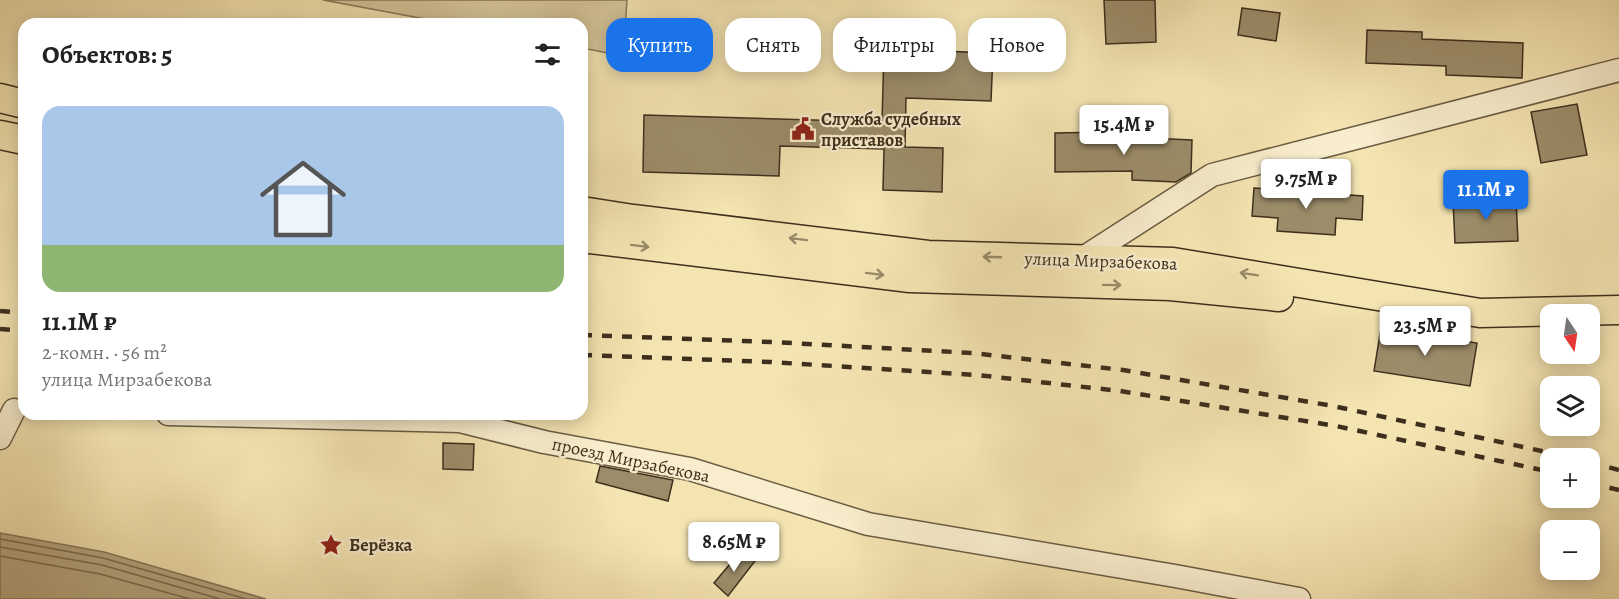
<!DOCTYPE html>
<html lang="ru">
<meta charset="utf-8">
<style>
:root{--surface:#fff;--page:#f2f2f2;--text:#222;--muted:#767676;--line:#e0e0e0;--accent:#1a73e8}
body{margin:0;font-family:Alegreya,serif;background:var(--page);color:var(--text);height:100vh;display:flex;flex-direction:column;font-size:22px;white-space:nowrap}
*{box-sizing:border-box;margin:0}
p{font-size:20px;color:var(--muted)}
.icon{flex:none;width:33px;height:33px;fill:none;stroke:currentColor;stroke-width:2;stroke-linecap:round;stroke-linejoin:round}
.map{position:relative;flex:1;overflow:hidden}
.details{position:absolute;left:18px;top:18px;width:570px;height:402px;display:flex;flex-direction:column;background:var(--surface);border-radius:18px;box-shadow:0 3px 15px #0003}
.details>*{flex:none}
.top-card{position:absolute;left:606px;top:18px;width:570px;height:54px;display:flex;gap:12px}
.needle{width:39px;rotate:167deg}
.controls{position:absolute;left:1540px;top:304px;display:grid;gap:12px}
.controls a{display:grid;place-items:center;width:60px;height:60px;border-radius:12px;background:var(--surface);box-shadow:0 3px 15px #0003;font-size:30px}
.price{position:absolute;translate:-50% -51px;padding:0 14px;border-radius:6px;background:#fff;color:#222;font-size:20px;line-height:39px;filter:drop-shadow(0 2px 3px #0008)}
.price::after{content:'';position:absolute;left:50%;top:36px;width:18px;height:14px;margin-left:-9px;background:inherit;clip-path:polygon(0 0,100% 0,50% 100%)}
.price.current{background:var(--accent);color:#fff}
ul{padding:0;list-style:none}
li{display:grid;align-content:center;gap:12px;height:318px;padding:0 24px}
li+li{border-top:2px solid var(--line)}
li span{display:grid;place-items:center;height:186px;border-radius:18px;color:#555}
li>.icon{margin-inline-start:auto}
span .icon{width:108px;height:108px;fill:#fffc;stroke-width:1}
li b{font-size:26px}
h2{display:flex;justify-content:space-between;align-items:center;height:72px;padding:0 24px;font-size:26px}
.pill{padding:0 21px;border-radius:18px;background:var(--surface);box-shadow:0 3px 15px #0003;font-size:21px;line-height:54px}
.pill.current{background:var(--accent);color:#fff}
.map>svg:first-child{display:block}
</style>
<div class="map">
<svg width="1619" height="599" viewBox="0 0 1619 599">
<rect width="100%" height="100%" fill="#f4e4b2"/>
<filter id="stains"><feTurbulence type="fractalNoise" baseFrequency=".00333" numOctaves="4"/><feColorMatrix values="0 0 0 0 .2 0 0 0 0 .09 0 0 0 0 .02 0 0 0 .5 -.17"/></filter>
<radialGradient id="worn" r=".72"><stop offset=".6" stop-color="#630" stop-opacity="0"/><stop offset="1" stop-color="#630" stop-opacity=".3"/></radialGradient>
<!-- green -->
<path fill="#d5c599" stroke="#897a5b" stroke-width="1.5" d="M 323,0 L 627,0 L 623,56 L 582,48 L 582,24 L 452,24 Z"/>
<!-- water -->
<path fill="#b6a67f" stroke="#867658" stroke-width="1.5" d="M 0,533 L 104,552 L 266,599 L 0,599 Z"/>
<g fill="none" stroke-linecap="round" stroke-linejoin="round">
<!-- shore -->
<g stroke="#7a6a4e" stroke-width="1.5">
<path d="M 0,539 L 103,558 L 246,599"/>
<path d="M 0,547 L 102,565 L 220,599"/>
<path d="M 0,556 L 100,574 L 190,599"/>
</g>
</g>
<!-- building -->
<g fill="#9c8d6a" stroke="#3d2f1d" stroke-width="1.5">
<path d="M 1104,0 L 1155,0 L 1156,42 L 1106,44 Z"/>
<path d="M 1242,8 L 1280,13 L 1276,41 L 1238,35 Z"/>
<path d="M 1367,30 L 1422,32 L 1422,39 L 1523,43 L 1522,78 L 1446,75 L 1446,66 L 1366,63 Z"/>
<path d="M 884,49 L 993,53 L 991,101 L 906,98 L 905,147 L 943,148 L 942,192 L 883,190 L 884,149 L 780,146 L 779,176 L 643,172 L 644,115 L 882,122 Z"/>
<path d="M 1577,104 L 1587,155 L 1541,163 L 1531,112 Z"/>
<path d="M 1104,132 L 1104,136 L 1192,140 L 1191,173 L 1176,182 L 1132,180 L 1132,171 L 1055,172 L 1055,133 Z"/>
<path d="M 1254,188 L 1363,196 L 1362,220 L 1336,218 L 1335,235 L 1277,231 L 1278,218 L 1252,216 Z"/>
<path d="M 1516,198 L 1518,241 L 1455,243 L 1453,201 Z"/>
<path d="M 1381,328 L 1477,343 L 1470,386 L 1374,371 Z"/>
<path d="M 443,443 L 474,444 L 473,470 L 443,469 Z"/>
<path d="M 600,466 L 673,480 L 668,501 L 596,482 Z"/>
<path d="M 741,551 L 755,561 L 728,596 L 714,583 Z"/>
</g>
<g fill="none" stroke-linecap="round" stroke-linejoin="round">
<!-- minor casing -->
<g stroke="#6b5c42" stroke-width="25">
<g id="minor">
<path d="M 1079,265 L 1080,260 L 1212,175 L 1619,70"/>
<path d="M 168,414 L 460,421 L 544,442 L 690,469 L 868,524 L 1175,576 L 1299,599"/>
<path d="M 0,438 L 14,410"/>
</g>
</g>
<!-- major casing -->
<g stroke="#3d2f1d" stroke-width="31">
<g id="major">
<path d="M 0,98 L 24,104"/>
<path d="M 0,135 L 24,140"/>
<path d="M 582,211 L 633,219 L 928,255 L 1173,262 L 1480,313 L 1619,310"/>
<path d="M 582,238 L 910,278 L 1170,286 L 1279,297"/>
</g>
</g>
<!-- minor -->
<use href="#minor" stroke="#f8edcd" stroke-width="22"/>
<!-- major -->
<use href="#major" stroke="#f4e4b2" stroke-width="28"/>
<!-- rail -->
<g stroke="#3d2f1d" stroke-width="4.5" stroke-dasharray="10 10" stroke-linecap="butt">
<path d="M 0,311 L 24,313"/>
<path d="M 0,329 L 24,331"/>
<path d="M 582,335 L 772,342 L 972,353 L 1123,370 L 1333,406 L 1579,459"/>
<path d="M 582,355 L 770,362 L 977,375 L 1120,391 L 1336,426 L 1551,472"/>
<path d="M 1590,462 L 1619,470"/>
<path d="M 1590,483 L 1619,490"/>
</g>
</g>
<!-- one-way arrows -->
<defs><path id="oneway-shaft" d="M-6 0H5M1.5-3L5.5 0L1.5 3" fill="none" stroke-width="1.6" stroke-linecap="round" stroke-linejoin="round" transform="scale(1.5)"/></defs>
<g stroke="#988a68">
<use href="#oneway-shaft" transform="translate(798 239) rotate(-173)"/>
<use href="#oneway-shaft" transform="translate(640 246) rotate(7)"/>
<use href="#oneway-shaft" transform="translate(992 257) rotate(-178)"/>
<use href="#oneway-shaft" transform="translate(875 274) rotate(7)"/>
<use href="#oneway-shaft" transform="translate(1249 274) rotate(-171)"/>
<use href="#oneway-shaft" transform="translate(1112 285) rotate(1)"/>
</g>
<!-- icons -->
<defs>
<g id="civic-bare" transform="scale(1.8)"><path d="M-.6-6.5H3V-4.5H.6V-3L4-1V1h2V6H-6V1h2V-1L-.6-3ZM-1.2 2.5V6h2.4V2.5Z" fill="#8f2418" stroke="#f8edcd" stroke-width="2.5" paint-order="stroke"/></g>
<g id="sight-bare" transform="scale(1.8)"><path d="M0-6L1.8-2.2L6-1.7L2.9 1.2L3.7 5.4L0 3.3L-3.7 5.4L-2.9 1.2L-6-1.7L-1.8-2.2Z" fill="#8f2418" stroke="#f8edcd" stroke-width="2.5" paint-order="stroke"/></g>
</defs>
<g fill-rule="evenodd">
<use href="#civic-bare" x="803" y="129"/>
<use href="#sight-bare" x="331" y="545"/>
</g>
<g text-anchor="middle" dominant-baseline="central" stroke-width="4.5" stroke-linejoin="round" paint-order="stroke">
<!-- poi labels -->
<g font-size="18" font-weight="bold" fill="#3d2f1d" stroke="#f8edcd" text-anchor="start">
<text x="821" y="119">Служба судебных<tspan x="821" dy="21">приставов</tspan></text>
<text x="349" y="545">Берёзка</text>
</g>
<!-- street labels -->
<g font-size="18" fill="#3d2f1d" stroke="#f8edcd">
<text transform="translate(1101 261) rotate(2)">улица Мирзабекова</text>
<text transform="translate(631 460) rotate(12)">проезд Мирзабекова</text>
</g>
</g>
<rect width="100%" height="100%" filter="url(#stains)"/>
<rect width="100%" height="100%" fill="url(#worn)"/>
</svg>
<div class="controls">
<a><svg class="needle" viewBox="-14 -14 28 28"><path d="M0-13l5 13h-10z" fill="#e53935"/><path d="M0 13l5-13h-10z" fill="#767676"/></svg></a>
<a><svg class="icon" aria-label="layers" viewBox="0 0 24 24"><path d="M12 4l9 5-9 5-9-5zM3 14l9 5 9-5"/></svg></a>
<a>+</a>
<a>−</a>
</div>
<b class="price" style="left:1124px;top:156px">15.4M ₽</b>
<b class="price" style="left:1306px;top:210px">9.75M ₽</b>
<b class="price current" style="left:1486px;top:221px">11.1M ₽</b>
<b class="price" style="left:1425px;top:357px">23.5M ₽</b>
<b class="price" style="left:734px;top:573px">8.65M ₽</b>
<div class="top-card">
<a class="pill current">Купить</a>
<a class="pill">Снять</a>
<a class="pill">Фильтры</a>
<a class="pill">Новое</a>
</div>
<section class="details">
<h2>Объектов: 5<svg class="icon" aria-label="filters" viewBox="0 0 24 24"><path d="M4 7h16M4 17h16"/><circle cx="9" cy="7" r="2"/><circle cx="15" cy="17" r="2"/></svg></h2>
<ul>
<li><span style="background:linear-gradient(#a9c7e8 75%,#8fb573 0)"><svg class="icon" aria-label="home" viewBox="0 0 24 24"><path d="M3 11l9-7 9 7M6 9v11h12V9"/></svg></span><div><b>11.1M ₽</b><p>2-комн. · 56 m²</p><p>улица Мирзабекова</p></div></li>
</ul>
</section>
</div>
